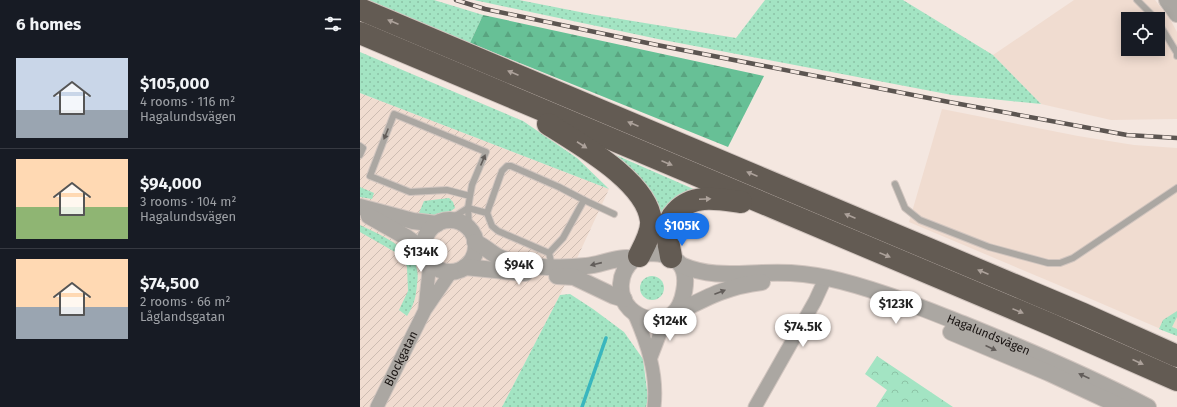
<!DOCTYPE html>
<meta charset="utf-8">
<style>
:root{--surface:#171b24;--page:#242831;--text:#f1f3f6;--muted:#9ea1a6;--line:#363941;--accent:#1a73e8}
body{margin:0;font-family:"Fira Sans",sans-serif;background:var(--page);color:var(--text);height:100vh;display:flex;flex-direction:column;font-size:15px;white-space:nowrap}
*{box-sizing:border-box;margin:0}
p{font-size:13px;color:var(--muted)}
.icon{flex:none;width:22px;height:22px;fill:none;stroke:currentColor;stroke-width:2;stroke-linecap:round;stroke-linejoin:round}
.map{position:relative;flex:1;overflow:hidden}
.sheet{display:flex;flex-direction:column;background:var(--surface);width:360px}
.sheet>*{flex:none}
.buttons{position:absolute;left:761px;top:12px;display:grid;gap:8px}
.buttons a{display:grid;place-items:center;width:44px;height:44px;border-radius:0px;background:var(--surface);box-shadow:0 2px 10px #0003;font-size:20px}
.price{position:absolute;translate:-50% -34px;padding:0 9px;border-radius:14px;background:#fff;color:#222;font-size:13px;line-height:26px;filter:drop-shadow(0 1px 2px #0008)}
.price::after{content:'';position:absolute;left:50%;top:24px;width:12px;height:9px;margin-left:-6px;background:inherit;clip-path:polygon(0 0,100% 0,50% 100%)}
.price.on{background:var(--accent);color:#fff}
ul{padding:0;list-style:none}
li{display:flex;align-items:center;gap:12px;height:100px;padding:0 16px}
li+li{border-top:1px solid var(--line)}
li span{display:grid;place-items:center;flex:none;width:112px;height:80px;border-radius:0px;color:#555}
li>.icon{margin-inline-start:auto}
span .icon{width:48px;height:48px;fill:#fffc;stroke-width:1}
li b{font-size:17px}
h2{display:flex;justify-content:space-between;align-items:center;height:48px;padding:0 16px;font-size:17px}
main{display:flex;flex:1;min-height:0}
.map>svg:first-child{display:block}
</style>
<main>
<section class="sheet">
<h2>6 homes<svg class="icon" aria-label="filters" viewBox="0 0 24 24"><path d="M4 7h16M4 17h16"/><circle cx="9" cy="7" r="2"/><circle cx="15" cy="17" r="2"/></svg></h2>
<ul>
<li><span style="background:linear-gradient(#c9d6e8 65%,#9aa5b1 0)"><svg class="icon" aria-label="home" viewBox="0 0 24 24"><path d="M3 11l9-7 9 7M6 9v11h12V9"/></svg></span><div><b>$105,000</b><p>4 rooms · 116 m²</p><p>Hagalundsvägen</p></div></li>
<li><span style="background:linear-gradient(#ffd9b3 60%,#8fb573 0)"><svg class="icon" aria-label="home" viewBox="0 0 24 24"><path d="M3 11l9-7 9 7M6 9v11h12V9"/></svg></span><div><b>$94,000</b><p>3 rooms · 104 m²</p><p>Hagalundsvägen</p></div></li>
<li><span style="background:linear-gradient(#ffd9b3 60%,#9aa5b1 0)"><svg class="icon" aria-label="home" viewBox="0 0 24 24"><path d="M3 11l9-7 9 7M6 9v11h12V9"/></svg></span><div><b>$74,500</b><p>2 rooms · 66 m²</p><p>Låglandsgatan</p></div></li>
</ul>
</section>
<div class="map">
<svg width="817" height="407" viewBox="0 0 817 407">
<defs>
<pattern id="industrial-furrows" width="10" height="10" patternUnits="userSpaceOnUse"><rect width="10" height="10" fill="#f0dcd0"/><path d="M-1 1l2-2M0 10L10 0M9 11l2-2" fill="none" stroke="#cdbcb2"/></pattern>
<pattern id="grass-dots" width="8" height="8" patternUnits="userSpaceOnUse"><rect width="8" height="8" fill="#a3e4c3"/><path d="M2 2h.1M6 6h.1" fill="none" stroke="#8cc3a6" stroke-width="1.8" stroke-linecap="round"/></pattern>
<pattern id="forest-firs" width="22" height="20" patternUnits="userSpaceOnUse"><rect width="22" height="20" fill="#67c096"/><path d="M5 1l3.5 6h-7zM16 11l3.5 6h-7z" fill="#59a480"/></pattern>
<pattern id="park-crowns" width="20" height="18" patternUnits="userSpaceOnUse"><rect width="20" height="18" fill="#a3e4c3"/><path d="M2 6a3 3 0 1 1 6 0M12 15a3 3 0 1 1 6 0" fill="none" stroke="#8cc3a6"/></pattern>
</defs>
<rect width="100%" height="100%" fill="#f4e7e0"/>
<!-- built -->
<g fill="#f0dcd0" fill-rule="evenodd">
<path d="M 714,0 L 795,0 L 810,19 L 817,32 L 817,119 L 751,120 L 681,104 L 633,55 ZM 768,19 L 798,19 L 798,49 L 768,49 Z"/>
<path d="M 582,109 L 718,136 L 774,145 L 817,148 L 817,336 L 696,284 L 549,222 Z"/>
</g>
<!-- industrial -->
<path fill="url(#industrial-furrows)" d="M 0,93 L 249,189 L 200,295 L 142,407 L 0,407 Z"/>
<!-- grass -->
<g fill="url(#grass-dots)">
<path d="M 7,0 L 74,0 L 123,15 L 110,43 Z"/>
<path d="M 114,0 L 159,0 L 230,14 L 376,38 L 405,0 L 543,0 L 633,55 L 681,104 L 592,95 L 298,39 Z"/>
<path d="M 0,52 L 163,121 L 217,158 L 249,189 L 0,93 Z"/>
<path d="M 242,149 L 338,191 L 302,224 Z"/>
<path d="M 0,187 L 14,193 L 12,199 L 0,197 Z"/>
<path d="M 89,198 L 93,202 L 95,208 L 86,215 L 61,217 L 59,213 L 64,201 Z"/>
<path d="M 0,225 C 17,233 49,247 56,266 C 58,272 58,278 57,284 C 56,297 54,305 47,316 L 39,310 L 48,291 L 47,267 L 42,256 L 0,232 Z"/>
<circle cx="292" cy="288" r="12"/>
<path d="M 210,294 L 233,309 L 264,332 L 283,359 L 288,398 L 286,407 L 142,407 L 200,295 Z"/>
<path d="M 817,311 L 817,317 L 812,327 L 817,329 L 817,336 L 799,329 L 803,320 Z"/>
</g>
<!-- forest -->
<path fill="url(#forest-firs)" d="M 123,15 L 404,76 L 368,147 L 110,43 Z"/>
<!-- park -->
<path fill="url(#park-crowns)" d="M 517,356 L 593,407 L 516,407 L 527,390 L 505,374 Z"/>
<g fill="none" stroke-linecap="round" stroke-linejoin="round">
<!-- stream -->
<path stroke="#39b6be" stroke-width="3.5" d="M 222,407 L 246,338"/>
<!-- service casing -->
<g stroke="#d1c5bf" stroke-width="8">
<g id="service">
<path d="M 777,0 L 796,19"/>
<path d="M 798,22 L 817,53 L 817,56"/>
<path d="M 0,146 L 3,148 L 0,155"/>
<path d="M 535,184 L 545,208 L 560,220 L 629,247 L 688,263 L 700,263 L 713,258 L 817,188"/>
<path d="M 224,200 L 254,214"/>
<path d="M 127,213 L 142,171 L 147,166 L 151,166 L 199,187 L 224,200 L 203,238 L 189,253"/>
<path d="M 89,220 L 108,208 L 127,213 L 132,226 L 138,231 L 189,253 L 192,266"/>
<path d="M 109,229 L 108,208 L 110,196 L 87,190 L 50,192 L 10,176 L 34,114 L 126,152 L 112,185 L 110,196"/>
</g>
</g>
<!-- minor casing -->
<g stroke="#d1c5bf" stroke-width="15">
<g id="minor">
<path d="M 65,308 L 70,262"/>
<path d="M 274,313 C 287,343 298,374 294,407"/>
<path d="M 291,357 L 306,318"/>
<path id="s1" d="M 17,407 L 65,310 L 91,272"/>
<path d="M 395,407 L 455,301 L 466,277"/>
</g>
</g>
<!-- tertiary casing -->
<g stroke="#d1c5bf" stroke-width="18">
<g id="tertiary">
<path d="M 807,0 L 817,14"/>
<path d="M 0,207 L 53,221 L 77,224"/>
<path d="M 9,216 L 46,237 L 64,250"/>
<circle cx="90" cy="246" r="26"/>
<path d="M 115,242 C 125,246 131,254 141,258 C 165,268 200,269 226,266 C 242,265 259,255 274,259"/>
<path d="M 290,253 C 301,253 312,255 320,264 C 330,276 324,306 312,315 C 299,324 280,319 270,309 C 256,295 259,272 273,260 C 278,256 284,254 290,253 Z"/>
<path id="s2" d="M 321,265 C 349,277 373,274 402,273 C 423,272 447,273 468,278 C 514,288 559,307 603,324 C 665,349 728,376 788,407"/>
<path d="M 105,267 L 165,273"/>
<path d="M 197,276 L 214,277 L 254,296 L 264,299"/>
<path d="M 312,315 C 344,299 366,286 402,282"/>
<path d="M 591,332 L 689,373 L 762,407"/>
</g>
</g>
<!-- motorway casing -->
<g stroke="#d1c5bf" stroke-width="24">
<g id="motorway">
<path d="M 0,9 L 723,314 L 817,356"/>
<path d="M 0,33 L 692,325 L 817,380"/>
<path d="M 188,124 C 219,144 287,181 291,221 C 292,232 284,246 279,256"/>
<path d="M 311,257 C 310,249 307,239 307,232 C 308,224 311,217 316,212 C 333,193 359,199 381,202"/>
</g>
</g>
<!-- service -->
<use href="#service" stroke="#aba7a2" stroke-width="6"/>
<!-- minor -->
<use href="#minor" stroke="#aba7a2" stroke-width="13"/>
<!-- tertiary -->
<use href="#tertiary" stroke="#aba7a2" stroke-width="16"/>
<!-- motorway -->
<use href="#motorway" stroke="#635b53" stroke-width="22"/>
<!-- rail casing -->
<g stroke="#5c5551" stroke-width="4.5">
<path id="rail" d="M 96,0 L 125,9 L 297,45 L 589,102 L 767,135 L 817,138"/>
</g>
<!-- rail -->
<use href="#rail" stroke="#f4e7e0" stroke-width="3" stroke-dasharray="9" stroke-linecap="butt"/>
</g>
<!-- one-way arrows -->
<defs><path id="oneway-solid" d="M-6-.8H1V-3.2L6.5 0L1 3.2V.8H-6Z"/></defs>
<g fill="#aca19a">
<use href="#oneway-solid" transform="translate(33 22) rotate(-157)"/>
<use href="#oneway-solid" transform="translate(153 73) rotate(-157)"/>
<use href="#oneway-solid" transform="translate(273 124) rotate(-157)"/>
<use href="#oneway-solid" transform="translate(222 145) rotate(33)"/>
<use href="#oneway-solid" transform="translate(307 163) rotate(23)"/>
<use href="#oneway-solid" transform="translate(392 174) rotate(-157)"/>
<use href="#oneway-solid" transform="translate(345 199) rotate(-2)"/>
<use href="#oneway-solid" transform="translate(490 216) rotate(-157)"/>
<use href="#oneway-solid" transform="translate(525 255) rotate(23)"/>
<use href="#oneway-solid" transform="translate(623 272) rotate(-157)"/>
<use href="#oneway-solid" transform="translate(658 311) rotate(23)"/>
<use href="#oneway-solid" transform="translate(778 362) rotate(24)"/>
</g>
<g fill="#625d5a">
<use href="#oneway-solid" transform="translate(26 134) rotate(112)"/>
<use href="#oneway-solid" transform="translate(123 160) rotate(-67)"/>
<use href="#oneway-solid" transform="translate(236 264) rotate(167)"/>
<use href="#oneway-solid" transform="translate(360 292) rotate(-21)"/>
<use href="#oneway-solid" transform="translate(631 348) rotate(24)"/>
<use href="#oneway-solid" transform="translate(724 376) rotate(-156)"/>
</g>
<g text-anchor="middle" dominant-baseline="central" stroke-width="3" stroke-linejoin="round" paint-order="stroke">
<!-- street labels -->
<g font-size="12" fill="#181311" stroke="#f4e7e0">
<text stroke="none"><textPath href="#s2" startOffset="319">Hagalundsvägen</textPath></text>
<text stroke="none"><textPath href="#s1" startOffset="54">Blockgatan</textPath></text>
</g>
</g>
</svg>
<div class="buttons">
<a><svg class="icon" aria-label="locate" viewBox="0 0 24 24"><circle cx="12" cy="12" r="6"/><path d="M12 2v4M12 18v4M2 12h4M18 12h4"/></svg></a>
</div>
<b class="price on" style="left:322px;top:247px">$105K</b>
<b class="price" style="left:61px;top:273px">$134K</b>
<b class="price" style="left:159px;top:286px">$94K</b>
<b class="price" style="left:536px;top:325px">$123K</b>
<b class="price" style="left:310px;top:342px">$124K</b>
<b class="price" style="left:443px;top:348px">$74.5K</b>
</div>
</main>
